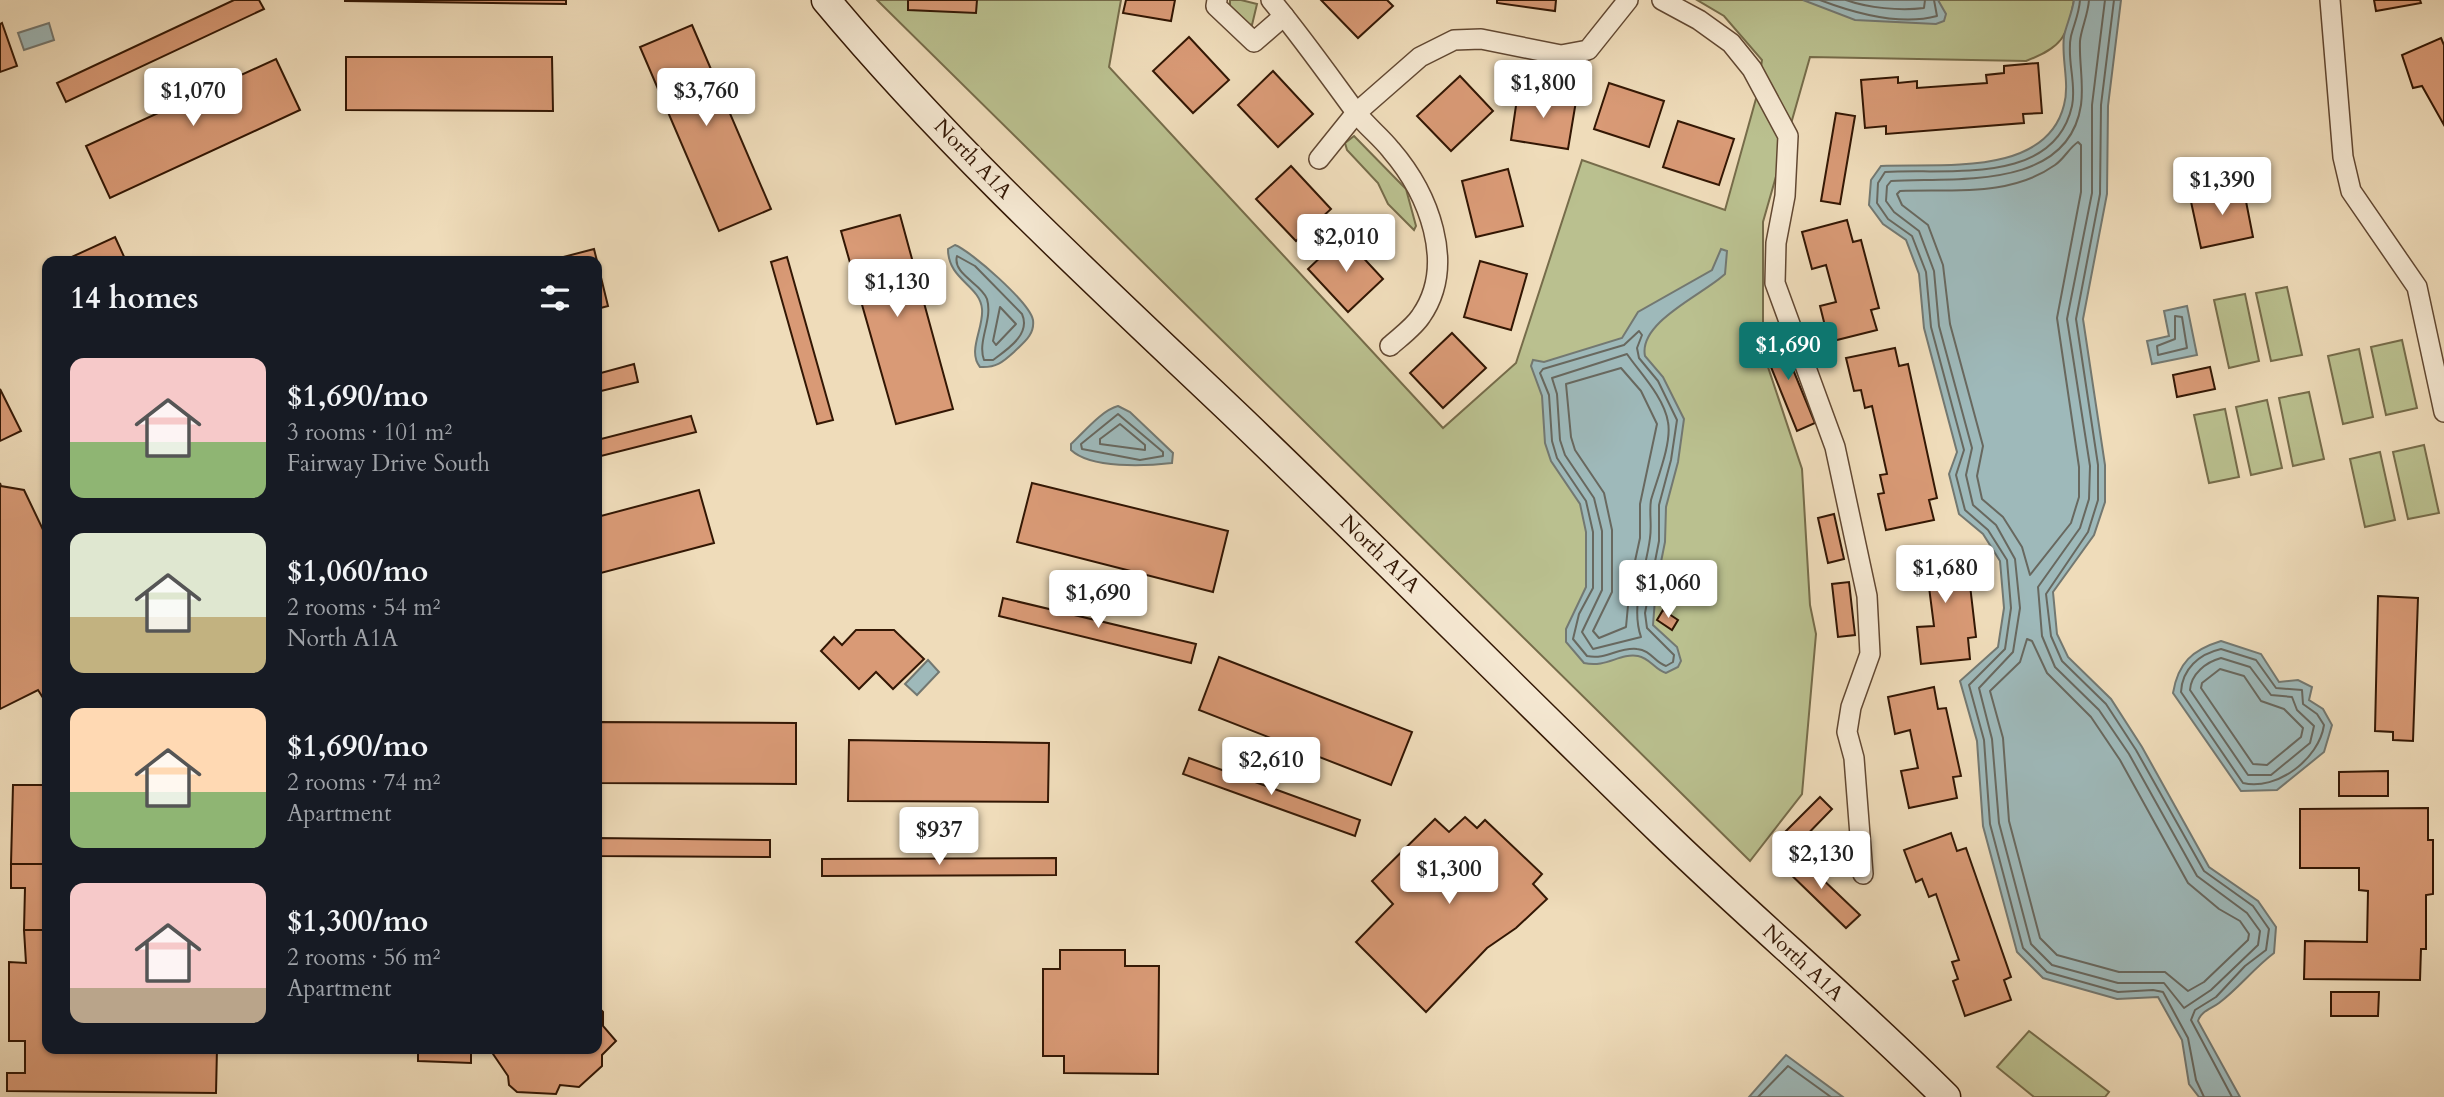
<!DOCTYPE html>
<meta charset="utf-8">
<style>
:root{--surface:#171b24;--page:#242831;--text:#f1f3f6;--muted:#9ea1a6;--accent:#0f766e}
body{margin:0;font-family:Cardo,serif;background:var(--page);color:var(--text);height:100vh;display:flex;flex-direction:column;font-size:26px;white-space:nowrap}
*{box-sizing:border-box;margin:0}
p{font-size:23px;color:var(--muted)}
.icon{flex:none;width:38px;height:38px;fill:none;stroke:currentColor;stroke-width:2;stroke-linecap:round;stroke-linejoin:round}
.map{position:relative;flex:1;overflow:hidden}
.panel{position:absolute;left:42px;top:256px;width:560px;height:798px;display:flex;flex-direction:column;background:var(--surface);border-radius:14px;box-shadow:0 2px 5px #0004}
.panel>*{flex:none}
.price{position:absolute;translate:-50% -60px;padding:0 16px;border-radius:7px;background:#fff;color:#222;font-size:23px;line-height:46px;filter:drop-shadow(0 2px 4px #0008)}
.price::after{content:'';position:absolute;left:50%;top:42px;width:21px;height:16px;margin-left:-10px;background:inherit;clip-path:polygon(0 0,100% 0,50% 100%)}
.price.on{background:var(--accent);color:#fff}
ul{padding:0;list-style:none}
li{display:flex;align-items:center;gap:21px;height:175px;padding:0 28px}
li span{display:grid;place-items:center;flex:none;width:196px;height:140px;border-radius:14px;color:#555}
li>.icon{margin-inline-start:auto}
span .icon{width:84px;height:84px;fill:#fffc;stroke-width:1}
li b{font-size:30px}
h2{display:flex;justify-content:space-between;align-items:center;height:84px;padding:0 28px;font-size:30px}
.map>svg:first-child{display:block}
</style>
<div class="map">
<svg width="2444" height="1097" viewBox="0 0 2444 1097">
<rect width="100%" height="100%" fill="#efdcba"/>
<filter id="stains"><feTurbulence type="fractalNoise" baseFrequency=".00286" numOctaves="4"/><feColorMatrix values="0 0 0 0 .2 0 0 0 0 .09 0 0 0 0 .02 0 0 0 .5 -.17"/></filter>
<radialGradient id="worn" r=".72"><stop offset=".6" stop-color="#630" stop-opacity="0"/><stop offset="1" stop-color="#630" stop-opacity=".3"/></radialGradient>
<!-- green -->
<g fill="#bac08f" stroke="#766c4a" stroke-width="2">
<path d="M 877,0 L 1121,0 L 1109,67 L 1443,428 L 1516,363 L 1582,160 L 1725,210 L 1757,95 L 1762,60 L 1724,16 L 1697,0 L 2074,0 C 2067,38 2062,47 2026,61 L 1810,57 L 1763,222 L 1763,352 L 1802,469 L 1810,605 L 1816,634 L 1802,794 L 1750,861 Z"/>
<path d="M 1241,0 L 1257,4 L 1252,25 L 1248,24 L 1230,6 L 1230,0 Z"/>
<path d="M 1354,136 L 1406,189 L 1416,226 L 1414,230 L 1388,204 L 1378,183 L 1347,150 L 1345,143 Z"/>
<path d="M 2287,287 L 2302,355 L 2271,361 L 2256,293 Z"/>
<path d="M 2245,294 L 2259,361 L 2229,368 L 2214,300 Z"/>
<path d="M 2402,340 L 2417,408 L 2386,415 L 2371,347 Z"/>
<path d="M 2359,349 L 2373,417 L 2343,424 L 2328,356 Z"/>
<path d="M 2309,392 L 2324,459 L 2293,466 L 2279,398 Z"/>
<path d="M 2267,400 L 2282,468 L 2251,475 L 2236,407 Z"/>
<path d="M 2225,409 L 2239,477 L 2209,483 L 2194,415 Z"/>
<path d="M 2424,445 L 2439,513 L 2408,519 L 2393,452 Z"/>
<path d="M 2380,452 L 2395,520 L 2365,527 L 2350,459 Z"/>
<path d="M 2029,1031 L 2109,1092 L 2105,1097 L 2034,1097 L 1997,1067 Z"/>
</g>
<!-- water -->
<g fill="#9eb9ba" stroke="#737871" stroke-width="2">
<path d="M 1803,0 L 1938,0 L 1946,14 L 1944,21 L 1936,24 L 1855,20 Z"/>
<path d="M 2074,0 L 2121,0 L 2108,106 L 2107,194 L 2083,319 L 2105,465 L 2105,502 L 2094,535 L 2053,592 L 2057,634 L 2068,657 L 2111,699 L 2142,747 L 2209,867 L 2258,901 L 2276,927 L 2274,953 C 2254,968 2239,988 2219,1003 C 2211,1009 2201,1011 2198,1021 L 2240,1097 L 2199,1097 L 2189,1084 L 2182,1040 L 2158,997 L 2117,999 L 2043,978 L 2017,952 L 1983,826 L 1977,741 L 1960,681 L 1998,647 L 2004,608 L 2000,561 L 1983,534 L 1959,514 L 1949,474 L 1957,452 L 1924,328 L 1919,274 L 1906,240 L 1883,224 L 1869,205 L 1871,180 L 1881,166 C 1938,163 2046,178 2064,105 C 2070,83 2061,58 2064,36 C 2066,26 2072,13 2074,0 Z"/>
<path d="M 49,23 L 54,40 L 24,50 L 18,33 Z"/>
<path d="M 955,245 C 971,251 1030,303 1033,320 C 1035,335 1023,343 1014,352 C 1003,362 996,368 980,367 C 967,351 984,328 982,309 C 980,285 948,280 948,249 Z"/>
<path d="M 1721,249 L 1727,251 L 1725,274 C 1704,294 1638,322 1645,356 L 1663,377 L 1684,419 L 1678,462 L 1666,507 L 1665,542 L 1656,587 L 1653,625 L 1677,647 L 1681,661 L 1678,667 L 1666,673 C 1655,670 1650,658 1638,656 C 1619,653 1607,668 1584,663 L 1566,642 L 1566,629 L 1586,587 L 1586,532 L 1580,504 L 1551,461 L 1545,443 L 1542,396 L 1531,366 L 1533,360 L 1544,362 L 1622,338 L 1638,312 L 1712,270 Z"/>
<path d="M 2187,306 L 2197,355 L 2152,364 L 2147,341 L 2169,336 L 2164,311 Z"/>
<path d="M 1118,406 L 1130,412 L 1173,453 L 1172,463 C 1146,466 1091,469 1071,450 L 1071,444 C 1084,432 1102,410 1118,406 Z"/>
<path d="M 2221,641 L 2261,654 L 2279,682 L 2298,680 L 2312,687 L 2309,700 L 2323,709 L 2332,725 L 2324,752 L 2277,790 L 2241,791 L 2173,693 C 2178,663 2192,650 2221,641 Z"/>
<path d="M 928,660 L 939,672 L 917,695 L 905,684 Z"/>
<path d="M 1786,1055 L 1843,1097 L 1749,1097 Z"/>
</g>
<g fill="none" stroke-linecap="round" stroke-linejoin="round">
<!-- shore -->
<g stroke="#68685f" stroke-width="2">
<path d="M 1820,0 C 1854,13 1900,26 1937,16 L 1934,0"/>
<path d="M 1846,0 C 1868,8 1900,11 1924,8 L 1925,0"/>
<path d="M 2080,0 C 2079,14 2074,24 2071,36 C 2066,58 2077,84 2072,106 C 2054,187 1946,168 1885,172 L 1878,183 L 1877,203 L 1888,219 L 1912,236 L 1926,272 L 1931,327 L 1964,450 L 1956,475 L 1965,510 L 1988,530 L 2007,560 L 2011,608 L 2005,649 L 1969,685 L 1984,740 L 1990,824 L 2023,948 L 2047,972 L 2118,992 L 2153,990 L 2163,992 L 2188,1038 L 2196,1080 L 2204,1097"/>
<path d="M 2089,0 C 2088,15 2081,29 2080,41 C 2079,62 2084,84 2081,105 C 2068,192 1953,177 1891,181 L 1887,186 L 1886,201 L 1894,212 L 1919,231 L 1934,271 L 1939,326 L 1972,448 L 1966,475 L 1973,505 L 1996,525 L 2015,559 L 2020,608 L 2013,652 L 1979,688 L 1992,739 L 1999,823 L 2031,944 L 2052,965 L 2118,983 L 2164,983 L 2184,1008 L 2211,990 L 2258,945 L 2260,931 L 2247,913 L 2197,876 L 2129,754 L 2099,710 L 2055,667 L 2042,636 L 2038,587 L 2080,528 L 2089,499 L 2090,466 L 2067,319 L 2092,193 L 2092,105 L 2105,0"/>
<path d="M 2114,0 L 2101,105 L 2100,194 L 2076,319 L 2098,465 L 2098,500 L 2088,532 L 2046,594 L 2051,636 L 2062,661 L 2106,704 L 2136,750 L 2204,871 L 2253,906 L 2269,929 L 2266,950 L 2245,966 L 2216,997 L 2195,1010 L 2191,1020 L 2232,1097"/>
<path d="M 2078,142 L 2081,145 L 2081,192 L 2057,318 L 2079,467 L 2079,497 L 2071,523 L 2030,575 L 2022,547 L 2003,517 L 1982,499 L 1977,476 L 1983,446 L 1950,324 L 1943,265 L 1928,225 L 1902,205 L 1897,194 L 1900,191 C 1952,189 2010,197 2055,165 C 2064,159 2069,148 2078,142 Z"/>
<path d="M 957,256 L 975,266 L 1022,314 C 1031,334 1008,349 993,360 L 984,360 C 977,341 993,320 987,299 C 982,284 952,274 957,256 Z"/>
<path d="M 1000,307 L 1016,324 L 996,345 L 993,341 Z"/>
<path d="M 2175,316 L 2182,317 L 2187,348 L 2158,355 L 2157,346 L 2175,339 Z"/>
<path d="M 1639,331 L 1642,335 L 1637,348 L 1639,358 L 1658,381 L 1677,420 L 1671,460 L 1659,505 L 1659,541 L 1645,613 L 1647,628 L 1674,655 L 1673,662 L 1666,666 C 1654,662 1651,650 1637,649 C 1618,647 1607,660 1587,656 L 1573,639 L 1579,614 L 1593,588 L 1593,532 L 1586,501 L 1557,458 L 1552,441 L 1549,395 L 1540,373 L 1543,369 L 1624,345 Z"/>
<path d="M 1627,354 C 1640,373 1664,397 1668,422 C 1672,443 1657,479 1651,500 C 1649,512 1652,525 1650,538 C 1646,571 1630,605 1641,637 L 1593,649 L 1582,632 L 1602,590 L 1602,531 L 1594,498 L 1565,455 L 1560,440 L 1557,394 L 1552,378 Z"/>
<path d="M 1621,368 L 1641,391 L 1657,424 L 1640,504 L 1640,538 L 1630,584 L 1626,627 L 1599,638 L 1593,631 L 1612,592 L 1612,530 L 1604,493 L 1575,450 L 1571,437 L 1566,384 Z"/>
<path d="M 1118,414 L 1163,452 L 1163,456 L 1140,460 L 1082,449 L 1081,444 Z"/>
<path d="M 1120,424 L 1145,445 L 1145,450 L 1100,444 L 1100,439 Z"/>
<path d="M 2027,639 L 2032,641 L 2047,673 L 2091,717 L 2120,760 L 2188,883 L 2219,909 L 2240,921 L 2249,934 L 2248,940 L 2204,982 L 2188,991 L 2165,972 L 2119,972 L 2057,955 L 2040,938 L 2009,821 L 2003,738 L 1990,691 L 2020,662 Z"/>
<path d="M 2221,649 L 2256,660 L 2276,688 L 2302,690 L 2303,704 L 2317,714 L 2324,725 C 2319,759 2277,791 2243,783 L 2181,692 C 2182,669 2199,654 2221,649 Z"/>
<path d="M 2221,658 L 2250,667 L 2271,695 L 2292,697 L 2297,710 L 2314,726 L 2310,743 L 2271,775 L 2248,775 L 2190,690 C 2191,674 2206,662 2221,658 Z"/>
<path d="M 2220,669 L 2244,676 L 2261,701 L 2284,709 L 2303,728 L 2301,737 L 2267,765 L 2253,764 L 2201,688 L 2202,683 Z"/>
<path d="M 1758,1097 L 1788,1066 L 1831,1097"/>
</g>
</g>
<!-- building -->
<g fill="#d99a76" stroke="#331704" stroke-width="2">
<path d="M 234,0 L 259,0 L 264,9 L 66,102 L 57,83 Z"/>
<path d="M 345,0 L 566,0 L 566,4 L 345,1 Z"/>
<path d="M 908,0 L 977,0 L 976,13 L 908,10 Z"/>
<path d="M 1126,0 L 1175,0 L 1171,21 L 1123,13 Z"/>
<path d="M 1321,0 L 1387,0 L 1393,6 L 1358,38 Z"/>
<path d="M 1497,0 L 1556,0 L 1555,11 L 1497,3 Z"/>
<path d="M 2374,0 L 2420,0 L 2421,3 L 2376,11 Z"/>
<path d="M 2,23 L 17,66 L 0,72 L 0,24 Z"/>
<path d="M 692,25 L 771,209 L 719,231 L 640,47 Z"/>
<path d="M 1189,37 L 1229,80 L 1193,113 L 1153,71 Z"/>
<path d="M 2441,38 L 2444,45 L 2444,125 L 2422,86 L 2413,88 L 2402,55 Z"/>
<path d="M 346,57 L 552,57 L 553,111 L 346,110 Z"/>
<path d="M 276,59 L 300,110 L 110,198 L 86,146 Z"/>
<path d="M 2038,63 L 2042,113 L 2023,114 L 2024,123 L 1886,134 L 1886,126 L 1865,128 L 1861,80 L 1898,77 L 1898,83 L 1917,81 L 1917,88 L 1987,83 L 1986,75 L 2004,73 L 2004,66 Z"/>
<path d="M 1273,71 L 1313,114 L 1278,147 L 1238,105 Z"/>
<path d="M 1460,76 L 1493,111 L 1451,151 L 1417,116 Z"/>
<path d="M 1609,83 L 1664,101 L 1649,147 L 1594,129 Z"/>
<path d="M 1518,92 L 1576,101 L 1568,149 L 1511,140 Z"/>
<path d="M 1836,113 L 1855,116 L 1840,204 L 1821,201 Z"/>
<path d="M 1678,121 L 1734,139 L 1719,185 L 1663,167 Z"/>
<path d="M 1291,166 L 1331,209 L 1296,241 L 1256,199 Z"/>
<path d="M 1508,169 L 1523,226 L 1476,237 L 1462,181 Z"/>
<path d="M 2243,186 L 2253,237 L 2201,248 L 2190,197 Z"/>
<path d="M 900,215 L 953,409 L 896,424 L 841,231 Z"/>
<path d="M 1847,220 L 1853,242 L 1861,240 L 1879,308 L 1871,310 L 1877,330 L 1829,342 L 1820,306 L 1836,302 L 1826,265 L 1812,269 L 1802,232 Z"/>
<path d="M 1343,236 L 1383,279 L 1348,312 L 1308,269 Z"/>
<path d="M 115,237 L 126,261 L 63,261 Z"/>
<path d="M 594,249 L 597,261 L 548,261 Z"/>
<path d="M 787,257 L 833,420 L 817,424 L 771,262 Z"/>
<path d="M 597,261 L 608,306 L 597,309 Z"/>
<path d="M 1480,261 L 1527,274 L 1511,330 L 1464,317 Z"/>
<path d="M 1452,333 L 1486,368 L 1443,408 L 1410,373 Z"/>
<path d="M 1778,333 L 1815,423 L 1797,431 L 1760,340 Z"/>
<path d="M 1895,348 L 1899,366 L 1908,364 L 1937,498 L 1929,500 L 1934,520 L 1886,530 L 1878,494 L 1884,493 L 1880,475 L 1887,474 L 1872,406 L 1865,408 L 1861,390 L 1854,391 L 1846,358 Z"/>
<path d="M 634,364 L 638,382 L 597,392 L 597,374 Z"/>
<path d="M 2210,367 L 2215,389 L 2177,397 L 2173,375 Z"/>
<path d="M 0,389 L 21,431 L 0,441 Z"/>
<path d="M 691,416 L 696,432 L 597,457 L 597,440 Z"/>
<path d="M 0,483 L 1,486 L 24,490 L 47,538 L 47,704 L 38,690 L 0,709 Z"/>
<path d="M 1032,483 L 1228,531 L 1213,592 L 1017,542 Z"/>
<path d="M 699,490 L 714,543 L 597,574 L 597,517 Z"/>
<path d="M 1834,514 L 1844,559 L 1828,563 L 1818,518 Z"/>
<path d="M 1957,546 L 1960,569 L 1968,568 L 1976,637 L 1968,638 L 1970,659 L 1921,664 L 1917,627 L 1934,626 L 1929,587 L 1914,589 L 1910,552 Z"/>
<path d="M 1849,582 L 1855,635 L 1838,637 L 1832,584 Z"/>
<path d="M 2378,596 L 2418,598 L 2413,741 L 2393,740 L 2393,732 L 2375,731 Z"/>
<path d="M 1003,598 L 1196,644 L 1191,663 L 999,616 Z"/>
<path d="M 1663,610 L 1678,620 L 1672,630 L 1657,620 Z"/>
<path d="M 856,630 L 894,630 L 924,659 L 893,689 L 876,672 L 859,689 L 821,651 L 834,637 L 842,645 Z"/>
<path d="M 1219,657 L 1412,732 L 1391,785 L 1199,710 Z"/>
<path d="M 1934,687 L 1938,709 L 1946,708 L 1961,776 L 1953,777 L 1957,798 L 1909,808 L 1901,771 L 1918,768 L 1910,730 L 1895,734 L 1888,697 Z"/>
<path d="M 597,722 L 796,723 L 796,784 L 597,783 Z"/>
<path d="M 849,740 L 1049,743 L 1048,802 L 848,801 Z"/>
<path d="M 1189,758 L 1360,820 L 1355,836 L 1183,774 Z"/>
<path d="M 2388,771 L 2388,796 L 2339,796 L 2339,772 Z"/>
<path d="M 13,785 L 47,785 L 47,864 L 11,864 Z"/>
<path d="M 1820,797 L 1832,809 L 1795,847 L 1782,835 Z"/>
<path d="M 2428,808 L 2428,840 L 2433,840 L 2433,894 L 2426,895 L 2426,949 L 2421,949 L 2420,980 L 2304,979 L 2305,941 L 2367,942 L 2368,891 L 2359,890 L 2359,868 L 2300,868 L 2300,809 Z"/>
<path d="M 1465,817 L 1477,828 L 1485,820 L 1542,874 L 1533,884 L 1547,899 L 1516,928 L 1487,948 L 1426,1012 L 1356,942 L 1393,904 L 1372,881 L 1435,819 L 1449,832 Z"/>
<path d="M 1951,833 L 1957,851 L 1966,848 L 2011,977 L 2004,980 L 2011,1000 L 1965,1016 L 1953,981 L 1958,979 L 1952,962 L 1959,960 L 1936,894 L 1929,897 L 1922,879 L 1916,882 L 1904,850 Z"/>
<path d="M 597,838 L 770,840 L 770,857 L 597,856 Z"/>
<path d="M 1795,853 L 1860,915 L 1846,928 L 1782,866 Z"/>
<path d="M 1056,858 L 1056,875 L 822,876 L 822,859 Z"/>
<path d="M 11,864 L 47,864 L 47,930 L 24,930 L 25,888 L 11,888 Z"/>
<path d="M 24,930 L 47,930 L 47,1048 L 217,1048 L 216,1093 L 7,1091 L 7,1073 L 25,1073 L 25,1041 L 9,1041 L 9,962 L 26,963 Z"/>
<path d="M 1060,950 L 1125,950 L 1125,966 L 1159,966 L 1158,1074 L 1064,1073 L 1064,1056 L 1043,1056 L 1043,969 L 1060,969 Z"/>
<path d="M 2331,992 L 2379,992 L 2378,1016 L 2331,1016 Z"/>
<path d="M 597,1006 L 603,1012 L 603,1026 L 616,1041 L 602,1055 L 602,1066 L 579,1087 L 560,1085 L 556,1094 L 517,1092 L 509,1085 L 508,1076 L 489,1048 L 597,1048 Z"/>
<path d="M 418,1048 L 471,1048 L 471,1063 L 418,1061 Z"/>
</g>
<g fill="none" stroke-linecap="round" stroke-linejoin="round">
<!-- street casing -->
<g stroke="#624832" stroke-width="22">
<g id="street">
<path d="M 1217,0 L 1216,6 L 1254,42 L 1284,16"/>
<path d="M 1271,0 C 1301,36 1327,73 1355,111 C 1365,125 1380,136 1391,150 C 1428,193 1457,264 1421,316 C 1414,327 1400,337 1390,346"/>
<path d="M 1662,0 L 1699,20 L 1731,43 L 1752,69 L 1788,136 L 1785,196 L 1776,243 L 1775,283 L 1835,447 L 1867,596 L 1870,654 L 1851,707 L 1847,732 L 1854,758 L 1863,874"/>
<path d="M 2330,0 L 2343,157 L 2351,191 L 2417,287 L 2444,412"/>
<path d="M 1319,159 L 1356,113 L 1420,57 L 1454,40 L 1481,39 L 1561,55 L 1588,50 L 1628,0"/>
</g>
</g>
<!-- secondary casing -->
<g stroke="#331704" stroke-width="31">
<path id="secondary" d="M 826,0 C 952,151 1099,285 1241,420 C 1383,556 1522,697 1664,834 C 1756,923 1855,1006 1946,1097"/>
</g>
<!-- street -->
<use href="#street" stroke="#f5e8d2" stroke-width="19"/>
<!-- secondary -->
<use href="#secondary" stroke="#f5e8d2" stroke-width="28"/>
</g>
<g text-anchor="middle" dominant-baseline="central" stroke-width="6" stroke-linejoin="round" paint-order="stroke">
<!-- street labels -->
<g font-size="21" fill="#331704" stroke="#f5e8d2">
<text transform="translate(973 159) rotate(46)">North A1A</text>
<text transform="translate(1380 554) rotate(44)">North A1A</text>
<text transform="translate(1803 963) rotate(43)">North A1A</text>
</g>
</g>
<rect width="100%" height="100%" filter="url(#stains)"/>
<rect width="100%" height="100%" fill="url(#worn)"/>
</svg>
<b class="price" style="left:1543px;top:120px">$1,800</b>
<b class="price" style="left:193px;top:128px">$1,070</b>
<b class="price" style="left:706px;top:128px">$3,760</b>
<b class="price" style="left:2222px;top:217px">$1,390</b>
<b class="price" style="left:1346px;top:274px">$2,010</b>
<b class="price" style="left:897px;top:319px">$1,130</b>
<b class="price on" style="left:1788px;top:382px">$1,690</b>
<b class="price" style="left:1945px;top:605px">$1,680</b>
<b class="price" style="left:1668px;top:620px">$1,060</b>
<b class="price" style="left:1098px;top:630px">$1,690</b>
<b class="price" style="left:1271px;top:797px">$2,610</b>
<b class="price" style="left:939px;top:867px">$937</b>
<b class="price" style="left:1821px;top:891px">$2,130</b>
<b class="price" style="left:1449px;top:906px">$1,300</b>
<section class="panel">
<h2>14 homes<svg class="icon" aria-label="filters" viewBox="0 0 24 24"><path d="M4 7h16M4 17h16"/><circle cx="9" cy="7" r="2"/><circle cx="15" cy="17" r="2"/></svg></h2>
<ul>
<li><span style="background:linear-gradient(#f6c9c9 60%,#8fb573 0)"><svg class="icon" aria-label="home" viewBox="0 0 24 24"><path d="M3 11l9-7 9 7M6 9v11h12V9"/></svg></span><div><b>$1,690/mo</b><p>3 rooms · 101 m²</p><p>Fairway Drive South</p></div></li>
<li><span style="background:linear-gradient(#dfe7d0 60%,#c2b280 0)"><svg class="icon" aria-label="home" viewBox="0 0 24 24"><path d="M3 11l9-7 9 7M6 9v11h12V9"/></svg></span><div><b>$1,060/mo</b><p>2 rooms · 54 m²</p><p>North A1A</p></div></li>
<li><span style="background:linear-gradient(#ffd9b3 60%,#8fb573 0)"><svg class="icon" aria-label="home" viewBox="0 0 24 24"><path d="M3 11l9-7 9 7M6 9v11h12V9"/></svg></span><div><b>$1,690/mo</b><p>2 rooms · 74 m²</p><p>Apartment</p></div></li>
<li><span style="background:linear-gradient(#f6c9c9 75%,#b9a48a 0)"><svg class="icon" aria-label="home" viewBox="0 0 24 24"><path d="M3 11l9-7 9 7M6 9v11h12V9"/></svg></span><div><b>$1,300/mo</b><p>2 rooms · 56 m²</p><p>Apartment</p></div></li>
</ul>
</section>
</div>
